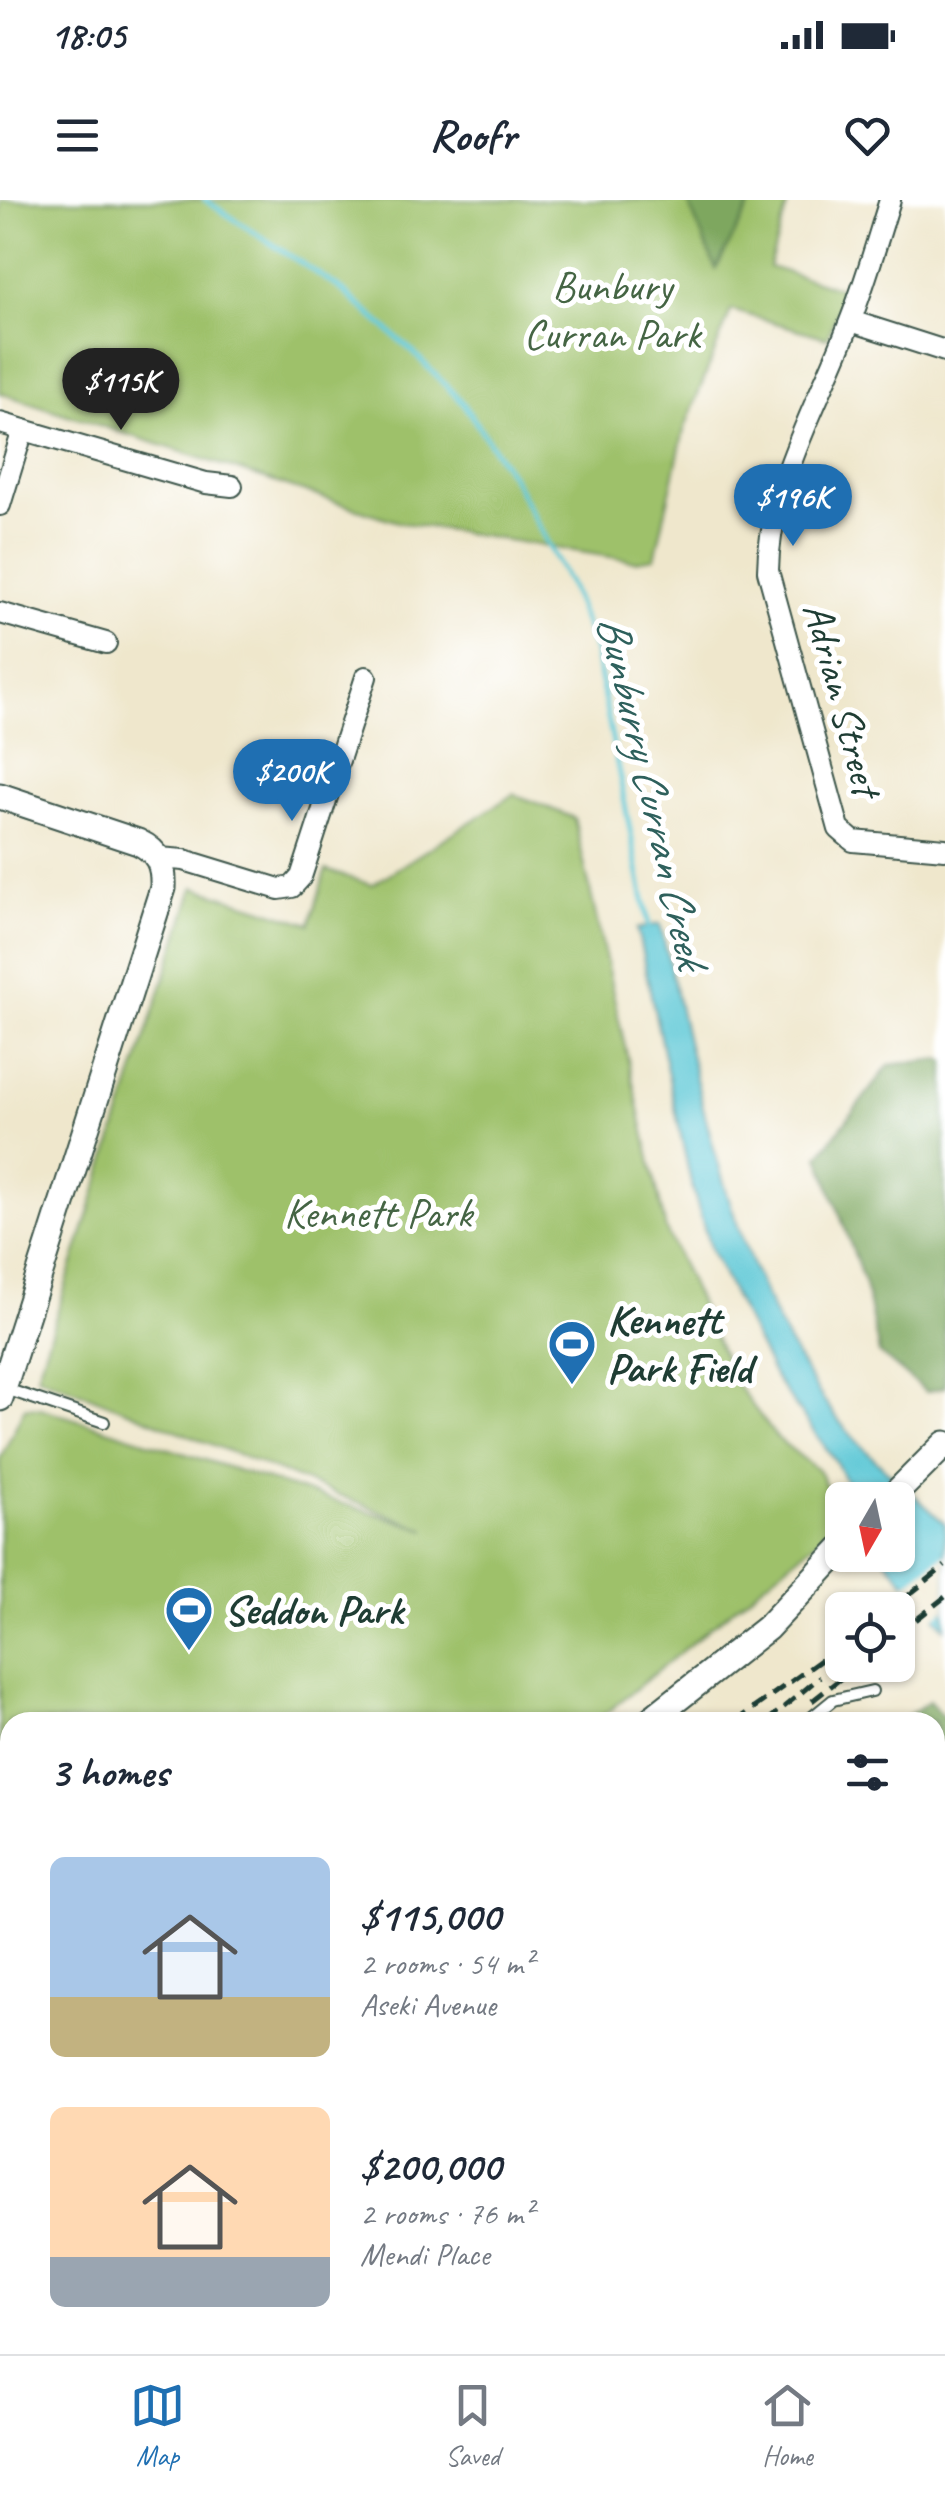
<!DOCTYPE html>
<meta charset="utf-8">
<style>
:root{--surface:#fff;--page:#f2f2f3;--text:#1f2937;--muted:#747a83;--line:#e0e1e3;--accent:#1f6fb2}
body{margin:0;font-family:Caveat,sans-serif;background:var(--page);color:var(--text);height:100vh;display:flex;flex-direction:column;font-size:38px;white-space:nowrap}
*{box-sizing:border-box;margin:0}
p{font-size:32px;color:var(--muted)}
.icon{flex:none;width:55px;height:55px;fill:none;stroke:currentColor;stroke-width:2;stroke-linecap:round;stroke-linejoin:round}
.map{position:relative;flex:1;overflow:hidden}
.side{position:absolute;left:0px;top:1512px;width:945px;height:642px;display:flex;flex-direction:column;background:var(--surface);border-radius:30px 30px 0 0;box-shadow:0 2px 8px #0004}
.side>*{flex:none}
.needle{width:65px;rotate:189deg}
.tools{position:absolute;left:825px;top:1282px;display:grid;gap:20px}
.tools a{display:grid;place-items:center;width:90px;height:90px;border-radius:15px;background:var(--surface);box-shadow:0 2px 8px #0004;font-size:50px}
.price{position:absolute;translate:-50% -85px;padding:0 22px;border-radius:35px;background:var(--accent);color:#fff;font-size:32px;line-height:65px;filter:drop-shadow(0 2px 5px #0008)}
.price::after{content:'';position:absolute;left:50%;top:60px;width:30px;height:22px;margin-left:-15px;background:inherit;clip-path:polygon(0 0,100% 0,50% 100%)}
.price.current{background:#222;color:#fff}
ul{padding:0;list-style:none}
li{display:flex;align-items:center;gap:30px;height:250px;padding:0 50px}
li span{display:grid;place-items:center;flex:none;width:280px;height:200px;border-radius:15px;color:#555}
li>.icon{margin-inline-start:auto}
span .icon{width:120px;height:120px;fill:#fffc;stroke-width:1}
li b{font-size:42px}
h2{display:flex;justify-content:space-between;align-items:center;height:120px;padding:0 50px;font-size:42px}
.status{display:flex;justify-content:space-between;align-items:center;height:70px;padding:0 50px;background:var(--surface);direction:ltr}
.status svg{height:28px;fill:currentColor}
header{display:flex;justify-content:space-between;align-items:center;height:130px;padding:0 50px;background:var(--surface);font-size:45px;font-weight:700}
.dock{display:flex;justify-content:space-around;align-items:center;height:140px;border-top:2px solid var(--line);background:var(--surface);font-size:28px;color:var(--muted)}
.dock a{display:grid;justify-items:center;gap:5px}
.dock .current{color:var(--accent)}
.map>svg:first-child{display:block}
</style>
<div class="status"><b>18:05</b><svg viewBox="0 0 49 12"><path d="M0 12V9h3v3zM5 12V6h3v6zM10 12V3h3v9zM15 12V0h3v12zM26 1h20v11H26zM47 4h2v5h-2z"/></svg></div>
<header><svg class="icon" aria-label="menu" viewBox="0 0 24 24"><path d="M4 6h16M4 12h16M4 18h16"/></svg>Roofr<svg class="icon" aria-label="heart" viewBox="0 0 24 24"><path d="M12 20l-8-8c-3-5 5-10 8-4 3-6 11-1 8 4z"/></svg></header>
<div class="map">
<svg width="945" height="2154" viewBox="0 0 945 2154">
<rect width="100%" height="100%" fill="#fff"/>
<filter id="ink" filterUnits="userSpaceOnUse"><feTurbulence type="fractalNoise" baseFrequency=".01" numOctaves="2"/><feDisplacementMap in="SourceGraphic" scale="20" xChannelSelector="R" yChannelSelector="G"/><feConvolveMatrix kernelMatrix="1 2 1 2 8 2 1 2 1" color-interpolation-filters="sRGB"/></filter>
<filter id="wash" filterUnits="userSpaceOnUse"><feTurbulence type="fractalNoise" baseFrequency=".0048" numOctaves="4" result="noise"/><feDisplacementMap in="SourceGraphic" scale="40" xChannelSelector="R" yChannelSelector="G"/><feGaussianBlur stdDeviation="2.25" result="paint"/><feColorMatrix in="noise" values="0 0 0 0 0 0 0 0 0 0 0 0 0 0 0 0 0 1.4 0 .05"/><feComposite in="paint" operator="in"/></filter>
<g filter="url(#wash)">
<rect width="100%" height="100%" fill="#efe7cc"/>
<!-- green -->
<g fill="#9ec16b" stroke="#5e7f50" stroke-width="2.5">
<path d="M 0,0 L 789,0 L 769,67 L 846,90 L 827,138 L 731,110 L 684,230 L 655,358 L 635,361 L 398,322 L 0,193 Z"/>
<path d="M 514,594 L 574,618 L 666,1030 L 735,1182 L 776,1237 L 819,1271 L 842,1320 L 595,1522 L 10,1522 L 10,1979 L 0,1987 L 0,1259 L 25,1207 L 40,1208 L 427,1330 L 37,1175 L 194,687 L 310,724 L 326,670 L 372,685 Z"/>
</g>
<!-- forest -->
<g fill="#7ea75f" stroke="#4e724a" stroke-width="2.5">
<path d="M 687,0 L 753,0 L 716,69 Z"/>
<path d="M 941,859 L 945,861 L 945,1187 L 926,1192 L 879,1153 L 865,1085 L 819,956 L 889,865 Z"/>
<path d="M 929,1501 L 945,1519 L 945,1644 L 935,1643 L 935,1522 L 900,1522 Z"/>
</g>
<!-- water -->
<path fill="#5dc8d6" stroke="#3e8285" stroke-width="2.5" d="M 660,724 C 701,893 729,1075 836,1217 C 866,1256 910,1290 945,1324 L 945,1428 L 882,1355 L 898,1355 L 898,1300 L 855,1300 L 836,1262 L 775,1178 L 711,1051 L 692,987 L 637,729 Z"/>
<!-- pier -->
<path fill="#efe7cc" d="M 945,1354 L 945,1409 L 931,1420 L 902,1387 Z"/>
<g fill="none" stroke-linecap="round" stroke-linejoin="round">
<!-- stream -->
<path stroke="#5dc8d6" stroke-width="5" d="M 205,0 L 341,89 L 412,151 L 463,203 L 513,278 L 570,386 L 594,447 L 650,731"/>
</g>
</g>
<g filter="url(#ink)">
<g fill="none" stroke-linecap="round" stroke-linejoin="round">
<!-- service casing -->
<g stroke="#3e564b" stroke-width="14">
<g id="service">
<path d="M 6,1189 L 104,1222"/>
<path d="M 806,1522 L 833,1500 L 872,1491"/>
<path d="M 935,1838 L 945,1842"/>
<path d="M 245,2145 L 254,2154"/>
</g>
</g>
<!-- minor casing -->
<g stroke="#3e564b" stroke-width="24">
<g id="minor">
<path d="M 890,0 C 877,41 865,84 849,124 C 819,203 769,285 768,371 L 839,629 L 853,641 L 945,649"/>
<path d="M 851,121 L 945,151"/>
<path d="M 0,223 L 206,283 L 232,286"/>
<path d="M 0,305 L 23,230"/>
<path d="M 0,413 L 106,443"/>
<path d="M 159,658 L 184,660 L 279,689 L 292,687 L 301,677 L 366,477"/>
</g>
</g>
<!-- tertiary casing -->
<g stroke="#3e564b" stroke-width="29">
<g id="tertiary">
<path d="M 0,596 L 138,642 C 159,652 164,665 163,688 L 0,1198"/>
<path d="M 889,1300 L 945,1244"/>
<path d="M 648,1522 L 767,1428 L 842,1348"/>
<path d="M 0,2018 L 10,2010"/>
</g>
</g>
<!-- service -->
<use href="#service" stroke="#fff" stroke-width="10"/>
<!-- minor -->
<use href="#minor" stroke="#fff" stroke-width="20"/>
<!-- tertiary -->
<use href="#tertiary" stroke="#fff" stroke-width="25"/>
<!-- rail -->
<g stroke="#1f3d34" stroke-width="5" stroke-dasharray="15 8" stroke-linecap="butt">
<path d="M 890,1410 L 945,1366"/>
<path d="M 898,1434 L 945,1397"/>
<path d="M 812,1501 L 858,1465"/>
<path d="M 734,1522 L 842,1445"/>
<path d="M 766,1522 L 820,1477"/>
<path d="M 935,1710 L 945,1711"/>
<path d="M 935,1729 L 945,1730"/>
<path d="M 0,2052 L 10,2045"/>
<path d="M 0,2075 L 10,2067"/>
<path d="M 0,2097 L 10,2090"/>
<path d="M 0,2136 L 10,2129"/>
<path d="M 10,2154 L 22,2145"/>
</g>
</g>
</g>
<!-- icons -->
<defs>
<g id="stadium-pin" transform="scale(2.5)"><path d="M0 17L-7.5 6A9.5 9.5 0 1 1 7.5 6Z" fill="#1f6fb2" stroke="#fff"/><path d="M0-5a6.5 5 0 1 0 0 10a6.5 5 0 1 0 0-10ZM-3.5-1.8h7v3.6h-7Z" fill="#fff"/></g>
</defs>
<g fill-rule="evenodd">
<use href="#stadium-pin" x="572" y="1144"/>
<use href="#stadium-pin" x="189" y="1410"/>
</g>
<g text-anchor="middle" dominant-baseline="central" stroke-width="10" stroke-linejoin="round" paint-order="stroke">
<!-- park labels -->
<g font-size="42" fill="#456544" stroke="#fff">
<text x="612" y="86">Bunbury<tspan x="612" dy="48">Curran Park</tspan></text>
<text x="378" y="1013">Kennett Park</text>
</g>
<!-- street labels -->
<g font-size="42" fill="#1f3d34" stroke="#fff">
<text transform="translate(842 499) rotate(75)">Adrian Street</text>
</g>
<!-- poi labels -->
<g font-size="42" font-weight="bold" fill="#1f3d34" stroke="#fff" text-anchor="start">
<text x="607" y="1120">Kennett<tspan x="607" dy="48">Park Field</tspan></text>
<text x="224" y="1410">Seddon Park</text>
</g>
<!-- water labels -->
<g font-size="45" font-style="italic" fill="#2e605c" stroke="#fff">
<text transform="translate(652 591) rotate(77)">Bunburry Curran Creek</text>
</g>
</g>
</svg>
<div class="tools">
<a><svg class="needle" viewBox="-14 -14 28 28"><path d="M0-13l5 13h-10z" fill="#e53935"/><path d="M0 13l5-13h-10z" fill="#747a83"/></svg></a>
<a><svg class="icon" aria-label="locate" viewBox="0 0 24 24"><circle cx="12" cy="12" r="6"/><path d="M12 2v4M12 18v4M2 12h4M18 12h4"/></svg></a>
</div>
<b class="price current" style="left:121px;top:233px">$115K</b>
<b class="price" style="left:793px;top:349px">$196K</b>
<b class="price" style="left:292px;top:624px">$200K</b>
<section class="side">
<h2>3 homes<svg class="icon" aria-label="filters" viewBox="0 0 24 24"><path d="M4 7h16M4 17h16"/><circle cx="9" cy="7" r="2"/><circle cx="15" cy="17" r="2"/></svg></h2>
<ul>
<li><span style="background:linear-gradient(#a9c7e8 70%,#c2b280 0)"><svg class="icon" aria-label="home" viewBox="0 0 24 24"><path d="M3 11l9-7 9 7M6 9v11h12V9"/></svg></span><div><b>$115,000</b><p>2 rooms · 54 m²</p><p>Aseki Avenue</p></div></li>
<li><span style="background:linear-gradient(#ffd9b3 75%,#9aa5b1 0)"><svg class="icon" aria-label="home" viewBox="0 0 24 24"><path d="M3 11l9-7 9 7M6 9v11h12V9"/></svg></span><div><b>$200,000</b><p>2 rooms · 76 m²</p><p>Mendi Place</p></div></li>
</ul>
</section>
</div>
<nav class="dock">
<a class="current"><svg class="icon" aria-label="map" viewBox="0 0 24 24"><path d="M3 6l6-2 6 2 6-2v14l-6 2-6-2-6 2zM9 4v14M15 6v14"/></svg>Map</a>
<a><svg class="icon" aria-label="saved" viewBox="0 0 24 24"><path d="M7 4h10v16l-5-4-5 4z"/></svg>Saved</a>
<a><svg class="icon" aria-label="home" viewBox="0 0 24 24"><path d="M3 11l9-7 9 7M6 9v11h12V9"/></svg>Home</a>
</nav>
